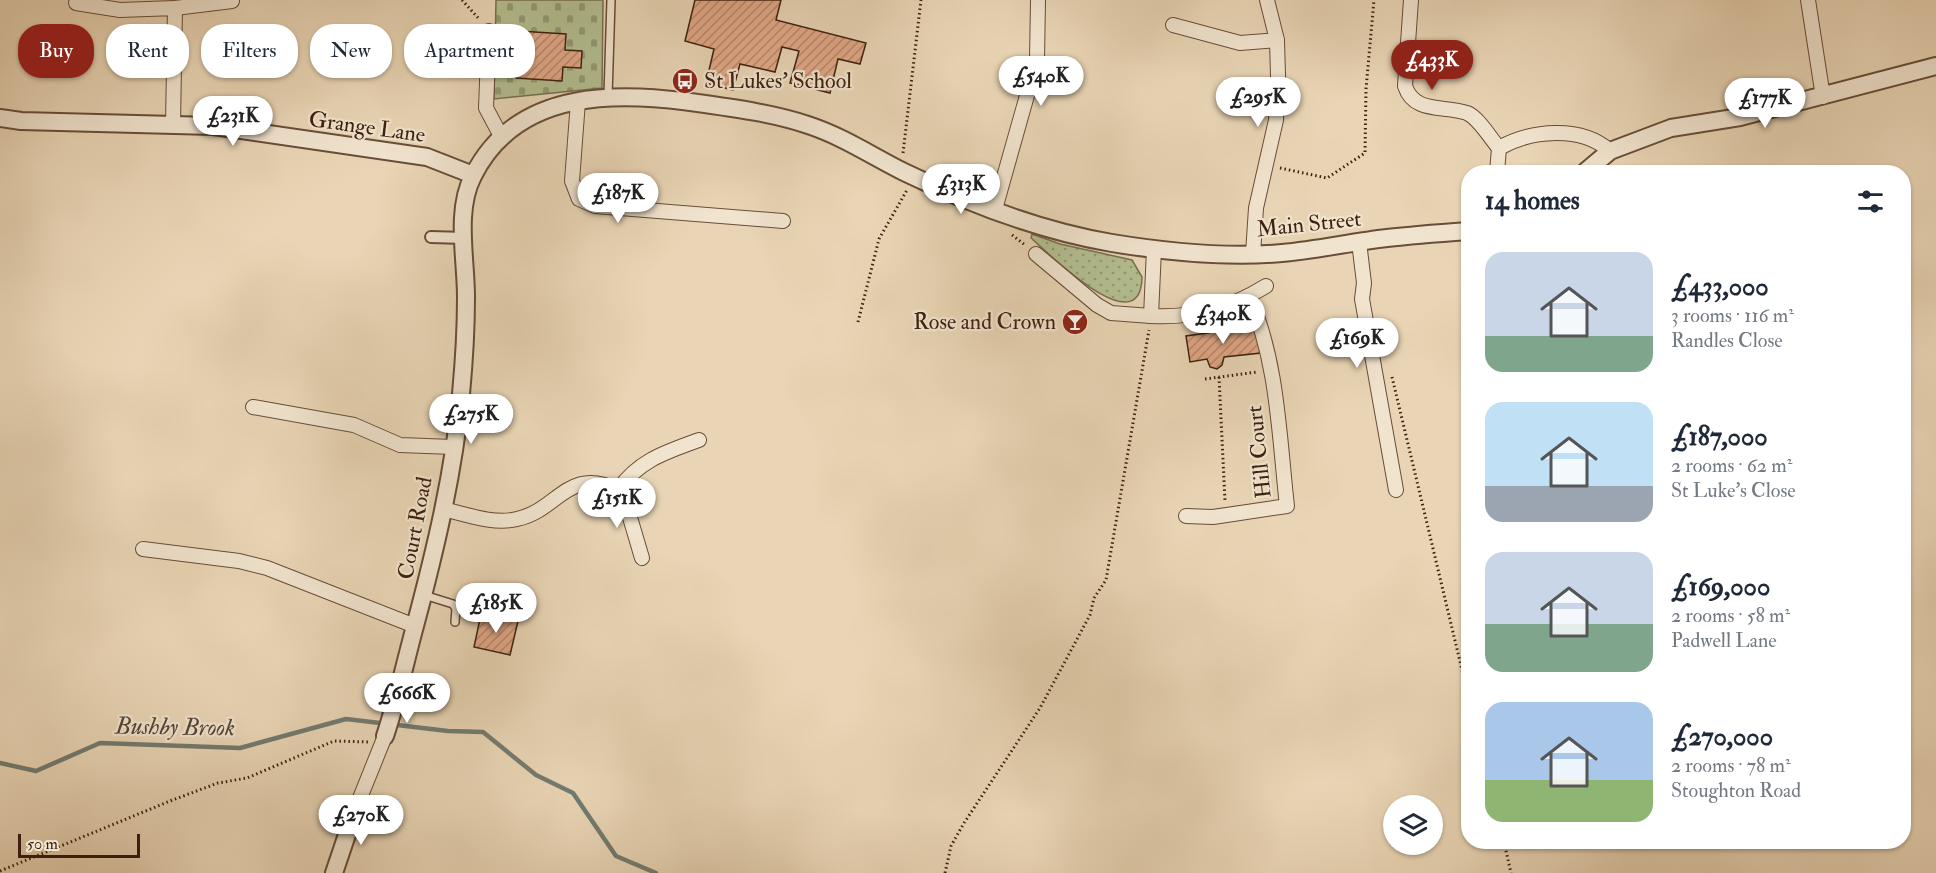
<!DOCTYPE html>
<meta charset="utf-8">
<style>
:root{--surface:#fff;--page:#f2f2f3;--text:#1f2937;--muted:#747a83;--accent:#8f2418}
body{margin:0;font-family:"IM FELL Double Pica",serif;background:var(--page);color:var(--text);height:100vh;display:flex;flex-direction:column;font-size:22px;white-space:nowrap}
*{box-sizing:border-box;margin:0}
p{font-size:20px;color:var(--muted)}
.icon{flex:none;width:33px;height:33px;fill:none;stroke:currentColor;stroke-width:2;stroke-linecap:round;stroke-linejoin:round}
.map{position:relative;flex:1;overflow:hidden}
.details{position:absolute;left:1461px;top:165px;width:450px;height:684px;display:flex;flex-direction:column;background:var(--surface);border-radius:24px;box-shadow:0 2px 4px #0004}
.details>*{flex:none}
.top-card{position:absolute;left:18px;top:24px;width:570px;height:54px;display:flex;gap:12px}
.tools{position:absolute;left:1383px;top:795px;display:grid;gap:12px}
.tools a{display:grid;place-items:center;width:60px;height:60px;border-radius:50%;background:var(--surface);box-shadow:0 2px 4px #0004;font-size:30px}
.scale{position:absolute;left:18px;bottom:15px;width:122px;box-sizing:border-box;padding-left:6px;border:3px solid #3d200f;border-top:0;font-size:16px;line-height:21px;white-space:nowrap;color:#3d200f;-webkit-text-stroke:4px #f1e4cf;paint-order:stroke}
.price{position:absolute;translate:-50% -51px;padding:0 14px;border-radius:21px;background:#fff;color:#222;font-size:20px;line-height:39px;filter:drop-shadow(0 2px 3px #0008)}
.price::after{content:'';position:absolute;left:50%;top:36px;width:18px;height:14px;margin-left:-9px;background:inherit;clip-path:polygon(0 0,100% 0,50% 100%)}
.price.selected{background:var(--accent);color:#fff}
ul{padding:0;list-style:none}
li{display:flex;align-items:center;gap:18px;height:150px;padding:0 24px}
li span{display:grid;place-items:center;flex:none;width:168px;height:120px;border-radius:18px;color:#555}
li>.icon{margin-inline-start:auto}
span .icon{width:72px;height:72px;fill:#fffc;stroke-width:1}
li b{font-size:26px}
h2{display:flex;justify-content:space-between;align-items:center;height:72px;padding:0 24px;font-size:26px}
.pill{padding:0 21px;border-radius:24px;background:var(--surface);box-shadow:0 2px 4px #0004;font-size:21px;line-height:54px}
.pill.selected{background:var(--accent);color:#fff}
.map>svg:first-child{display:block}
</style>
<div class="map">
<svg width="1936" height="873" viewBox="0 0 1936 873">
<defs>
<pattern id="grass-dots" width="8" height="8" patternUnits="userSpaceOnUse" patternTransform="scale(1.5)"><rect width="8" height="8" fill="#b3be90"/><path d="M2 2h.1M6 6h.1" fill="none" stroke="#939a74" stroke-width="1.8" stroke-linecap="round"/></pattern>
<pattern id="cemetery-stones" width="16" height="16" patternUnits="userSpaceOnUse" patternTransform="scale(1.5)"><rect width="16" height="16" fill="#b3be90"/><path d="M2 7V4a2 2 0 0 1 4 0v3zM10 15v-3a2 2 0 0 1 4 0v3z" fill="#939a74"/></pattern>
<pattern id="building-hatch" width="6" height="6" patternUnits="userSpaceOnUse" patternTransform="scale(1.5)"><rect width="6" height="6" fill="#e2a887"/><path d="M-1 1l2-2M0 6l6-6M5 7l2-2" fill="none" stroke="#b8886d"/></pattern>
</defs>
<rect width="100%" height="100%" fill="#e9d5b5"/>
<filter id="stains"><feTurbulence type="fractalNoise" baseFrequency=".00333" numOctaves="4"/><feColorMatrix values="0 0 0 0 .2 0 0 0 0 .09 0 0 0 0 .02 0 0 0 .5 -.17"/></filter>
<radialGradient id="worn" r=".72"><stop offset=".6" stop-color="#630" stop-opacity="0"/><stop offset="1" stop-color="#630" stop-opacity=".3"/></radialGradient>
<!-- grass -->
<path fill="url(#grass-dots)" stroke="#786f50" stroke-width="1.5" d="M 1032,234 L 1060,244 L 1132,260 L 1142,277 C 1141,346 1047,252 1031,238 Z"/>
<!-- cemetery -->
<path fill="url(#cemetery-stones)" stroke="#786f50" stroke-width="1.5" d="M 496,0 L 603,0 L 602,88 L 494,99 Z"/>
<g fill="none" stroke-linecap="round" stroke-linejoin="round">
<!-- stream -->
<path stroke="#737b70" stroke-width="4.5" d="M 0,763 L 36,771 L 100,743 L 240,748 L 346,719 L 448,731 L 483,732 L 536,775 L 573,793 L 616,856 L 656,873"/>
</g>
<!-- building -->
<g fill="url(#building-hatch)" stroke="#3d200f" stroke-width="1.5">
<path d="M 695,0 L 781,0 L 776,20 L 866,43 L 860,64 L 838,59 L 830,93 L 790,83 L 799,51 L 782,47 L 775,72 L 740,64 L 733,90 L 706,83 L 714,49 L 685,41 Z"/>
<path d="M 519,31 L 566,34 L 565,50 L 582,51 L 581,68 L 563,67 L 562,81 L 516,78 Z"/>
<path d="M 1257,326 L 1261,353 L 1224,357 L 1222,365 L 1217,369 L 1210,367 L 1207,359 L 1190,362 L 1186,336 Z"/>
<path d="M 481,614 L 518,621 L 510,655 L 474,647 Z"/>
</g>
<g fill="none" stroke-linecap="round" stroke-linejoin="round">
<!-- service casing -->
<g stroke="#684d38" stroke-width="10">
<g id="service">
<path d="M 608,96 L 611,0"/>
<path d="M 424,595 L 453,604 L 456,609 L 455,622"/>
</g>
</g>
<!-- pedestrian casing -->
<g stroke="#684d38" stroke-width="14">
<path id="pedestrian" d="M 431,237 L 464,238"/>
</g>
<!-- minor casing -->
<g stroke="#684d38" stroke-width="16">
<g id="minor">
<path d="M 1411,0 L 1405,86 C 1414,114 1444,105 1467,113 C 1479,118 1490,138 1499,148"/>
<path d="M 1808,0 L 1823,97"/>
<path d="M 76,3 L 120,10 L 175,8 L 173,124"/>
<path d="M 175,8 L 232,1"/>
<path d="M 1173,25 L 1240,43 L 1277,40"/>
<path d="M 489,31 L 486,108 L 502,138"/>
<path d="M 578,101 L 572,181 L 579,199 L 595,206 L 783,221"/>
<path d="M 1499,148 C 1531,130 1581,125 1610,151"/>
<path d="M 1497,172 L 1499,148"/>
<path d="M 995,209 L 1037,60 L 1038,0"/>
<path d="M 1359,242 L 1364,283 L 1362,299 L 1396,490"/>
<path d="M 1036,254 L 1097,305 L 1111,313 L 1151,316 L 1154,249"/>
<path d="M 1253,254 L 1256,208 L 1276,120 L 1278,76 L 1277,40 L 1267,0"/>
<path d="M 1151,316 C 1194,318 1229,309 1266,286"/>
<path d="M 253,407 L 354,425 L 400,445 L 453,447"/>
<path d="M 618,490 L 626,504 L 642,558"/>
<path d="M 443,509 C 465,514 494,525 517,519 C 559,510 567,466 618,490 C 639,460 666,452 699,440"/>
<path d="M 1186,516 L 1213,517 L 1287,506 C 1279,436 1278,362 1249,296"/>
<path d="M 143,549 L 239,561 L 267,568 L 415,626"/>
<path d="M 356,808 L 385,736"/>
</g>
</g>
<!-- tertiary casing -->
<g stroke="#684d38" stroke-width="20">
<g id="tertiary">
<path d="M 0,118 L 21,121 L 213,126 L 427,157 L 473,175"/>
<path d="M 1585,172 L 1610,151 L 1671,128 L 1740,117 L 1936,66"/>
<path d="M 385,736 C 397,700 405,663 415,626 C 435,551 454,472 461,394 C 464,362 466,329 466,297 C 466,258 455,211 473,176 C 518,86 621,92 705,104 C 740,109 775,114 808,125 C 842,136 872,156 904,172 C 968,203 1041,231 1112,243 C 1167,252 1226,258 1282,253 C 1317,250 1352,242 1387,238 C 1414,235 1441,233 1468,231"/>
<path d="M 334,873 L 356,808"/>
</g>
</g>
<!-- path -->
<g stroke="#3d200f" stroke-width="3" stroke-dasharray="1.5 3" stroke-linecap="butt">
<path d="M 462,0 L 480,20"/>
<path d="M 903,153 L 921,0"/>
<path d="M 1280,168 L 1327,178 L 1365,153 L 1366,89 L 1374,0"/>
<path d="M 1012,235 L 1025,245"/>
<path d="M 858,322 L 879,239 L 907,190"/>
<path d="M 1219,377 L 1225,501"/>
<path d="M 1392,377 L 1468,695"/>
<path d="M 1205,379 L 1257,372"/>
<path d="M 1504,842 L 1511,873"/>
<path d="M 0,871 L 170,801 L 218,783 L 247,778 L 334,741 L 369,742"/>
<path d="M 945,873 L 951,846 L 964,823 L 1040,708 L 1090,615 L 1094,598 L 1106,580 L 1149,330"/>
</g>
<!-- service -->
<use href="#service" stroke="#f1e4cf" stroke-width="7"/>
<!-- pedestrian -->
<use href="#pedestrian" stroke="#f1e4cf" stroke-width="10"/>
<!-- minor -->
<use href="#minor" stroke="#f1e4cf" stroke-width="14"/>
<!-- tertiary -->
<use href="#tertiary" stroke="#f1e4cf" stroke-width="16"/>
</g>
<!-- icons -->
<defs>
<g id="bus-disc" transform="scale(1.35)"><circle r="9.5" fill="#8f2418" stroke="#f1e4cf"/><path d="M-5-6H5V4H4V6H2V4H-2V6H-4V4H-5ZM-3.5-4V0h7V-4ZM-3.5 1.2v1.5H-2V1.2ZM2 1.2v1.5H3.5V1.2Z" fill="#fff"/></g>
<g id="bar-disc" transform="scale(1.35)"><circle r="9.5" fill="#8f2418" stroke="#f1e4cf"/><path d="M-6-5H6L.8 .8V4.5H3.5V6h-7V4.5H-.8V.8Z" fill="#fff"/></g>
</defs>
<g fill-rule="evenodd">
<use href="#bus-disc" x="685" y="81"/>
<use href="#bar-disc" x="1075" y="322"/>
</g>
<g text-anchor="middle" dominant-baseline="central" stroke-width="4.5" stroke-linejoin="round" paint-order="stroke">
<!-- poi labels -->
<g font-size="22" fill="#3d200f" stroke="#f1e4cf" text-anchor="start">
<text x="704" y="81">St Lukes' School</text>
<text x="1056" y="322" text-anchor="end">Rose and Crown</text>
</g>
<!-- street labels -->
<g font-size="22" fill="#3d200f" stroke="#f1e4cf">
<text transform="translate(367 127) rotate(8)">Grange Lane</text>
<text transform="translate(1309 224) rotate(-6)">Main Street</text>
<text transform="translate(1259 452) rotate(-96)">Hill Court</text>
<text transform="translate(415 528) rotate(-79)">Court Road</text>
</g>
<!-- water labels -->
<g font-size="24" font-style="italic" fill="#544637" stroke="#f1e4cf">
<text transform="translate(175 727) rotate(1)">Bushby Brook</text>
</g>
</g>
<rect width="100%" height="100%" filter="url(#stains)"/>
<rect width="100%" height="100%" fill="url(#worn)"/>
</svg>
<div class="tools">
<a><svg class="icon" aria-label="layers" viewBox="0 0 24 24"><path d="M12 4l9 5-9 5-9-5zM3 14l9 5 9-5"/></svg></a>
</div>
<div class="scale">50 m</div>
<b class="price selected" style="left:1432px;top:91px">£433K</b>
<b class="price" style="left:1041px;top:107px">£540K</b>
<b class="price" style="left:1258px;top:128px">£295K</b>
<b class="price" style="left:1765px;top:129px">£177K</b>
<b class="price" style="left:233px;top:147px">£231K</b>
<b class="price" style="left:961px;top:215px">£313K</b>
<b class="price" style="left:618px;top:224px">£187K</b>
<b class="price" style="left:1223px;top:345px">£340K</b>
<b class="price" style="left:1357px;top:369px">£169K</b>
<b class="price" style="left:471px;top:445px">£275K</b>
<b class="price" style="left:617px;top:529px">£151K</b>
<b class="price" style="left:496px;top:634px">£185K</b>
<b class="price" style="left:407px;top:724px">£666K</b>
<b class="price" style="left:361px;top:846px">£270K</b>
<div class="top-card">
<a class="pill selected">Buy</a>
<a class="pill">Rent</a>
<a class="pill">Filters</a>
<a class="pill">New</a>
<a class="pill">Apartment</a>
</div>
<section class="details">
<h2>14 homes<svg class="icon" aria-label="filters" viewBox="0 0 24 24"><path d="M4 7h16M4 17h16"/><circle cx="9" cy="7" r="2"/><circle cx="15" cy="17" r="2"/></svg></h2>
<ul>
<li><span style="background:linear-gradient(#c9d6e8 70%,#7fa58c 0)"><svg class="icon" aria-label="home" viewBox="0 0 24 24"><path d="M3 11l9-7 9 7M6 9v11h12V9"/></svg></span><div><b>£433,000</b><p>3 rooms · 116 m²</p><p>Randles Close</p></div></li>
<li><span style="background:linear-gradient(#bfe0f5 70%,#9aa5b1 0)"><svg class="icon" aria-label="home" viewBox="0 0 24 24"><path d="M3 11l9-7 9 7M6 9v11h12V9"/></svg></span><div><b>£187,000</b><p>2 rooms · 62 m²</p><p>St Luke's Close</p></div></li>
<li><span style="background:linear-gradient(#c9d6e8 60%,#7fa58c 0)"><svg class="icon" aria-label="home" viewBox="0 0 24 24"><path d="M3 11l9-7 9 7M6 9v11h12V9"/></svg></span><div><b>£169,000</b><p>2 rooms · 58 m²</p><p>Padwell Lane</p></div></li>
<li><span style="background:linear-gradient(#a9c7e8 65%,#8fb573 0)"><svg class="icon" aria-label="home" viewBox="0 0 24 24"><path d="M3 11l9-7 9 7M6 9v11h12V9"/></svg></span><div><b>£270,000</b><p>2 rooms · 78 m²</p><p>Stoughton Road</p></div></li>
</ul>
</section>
</div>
